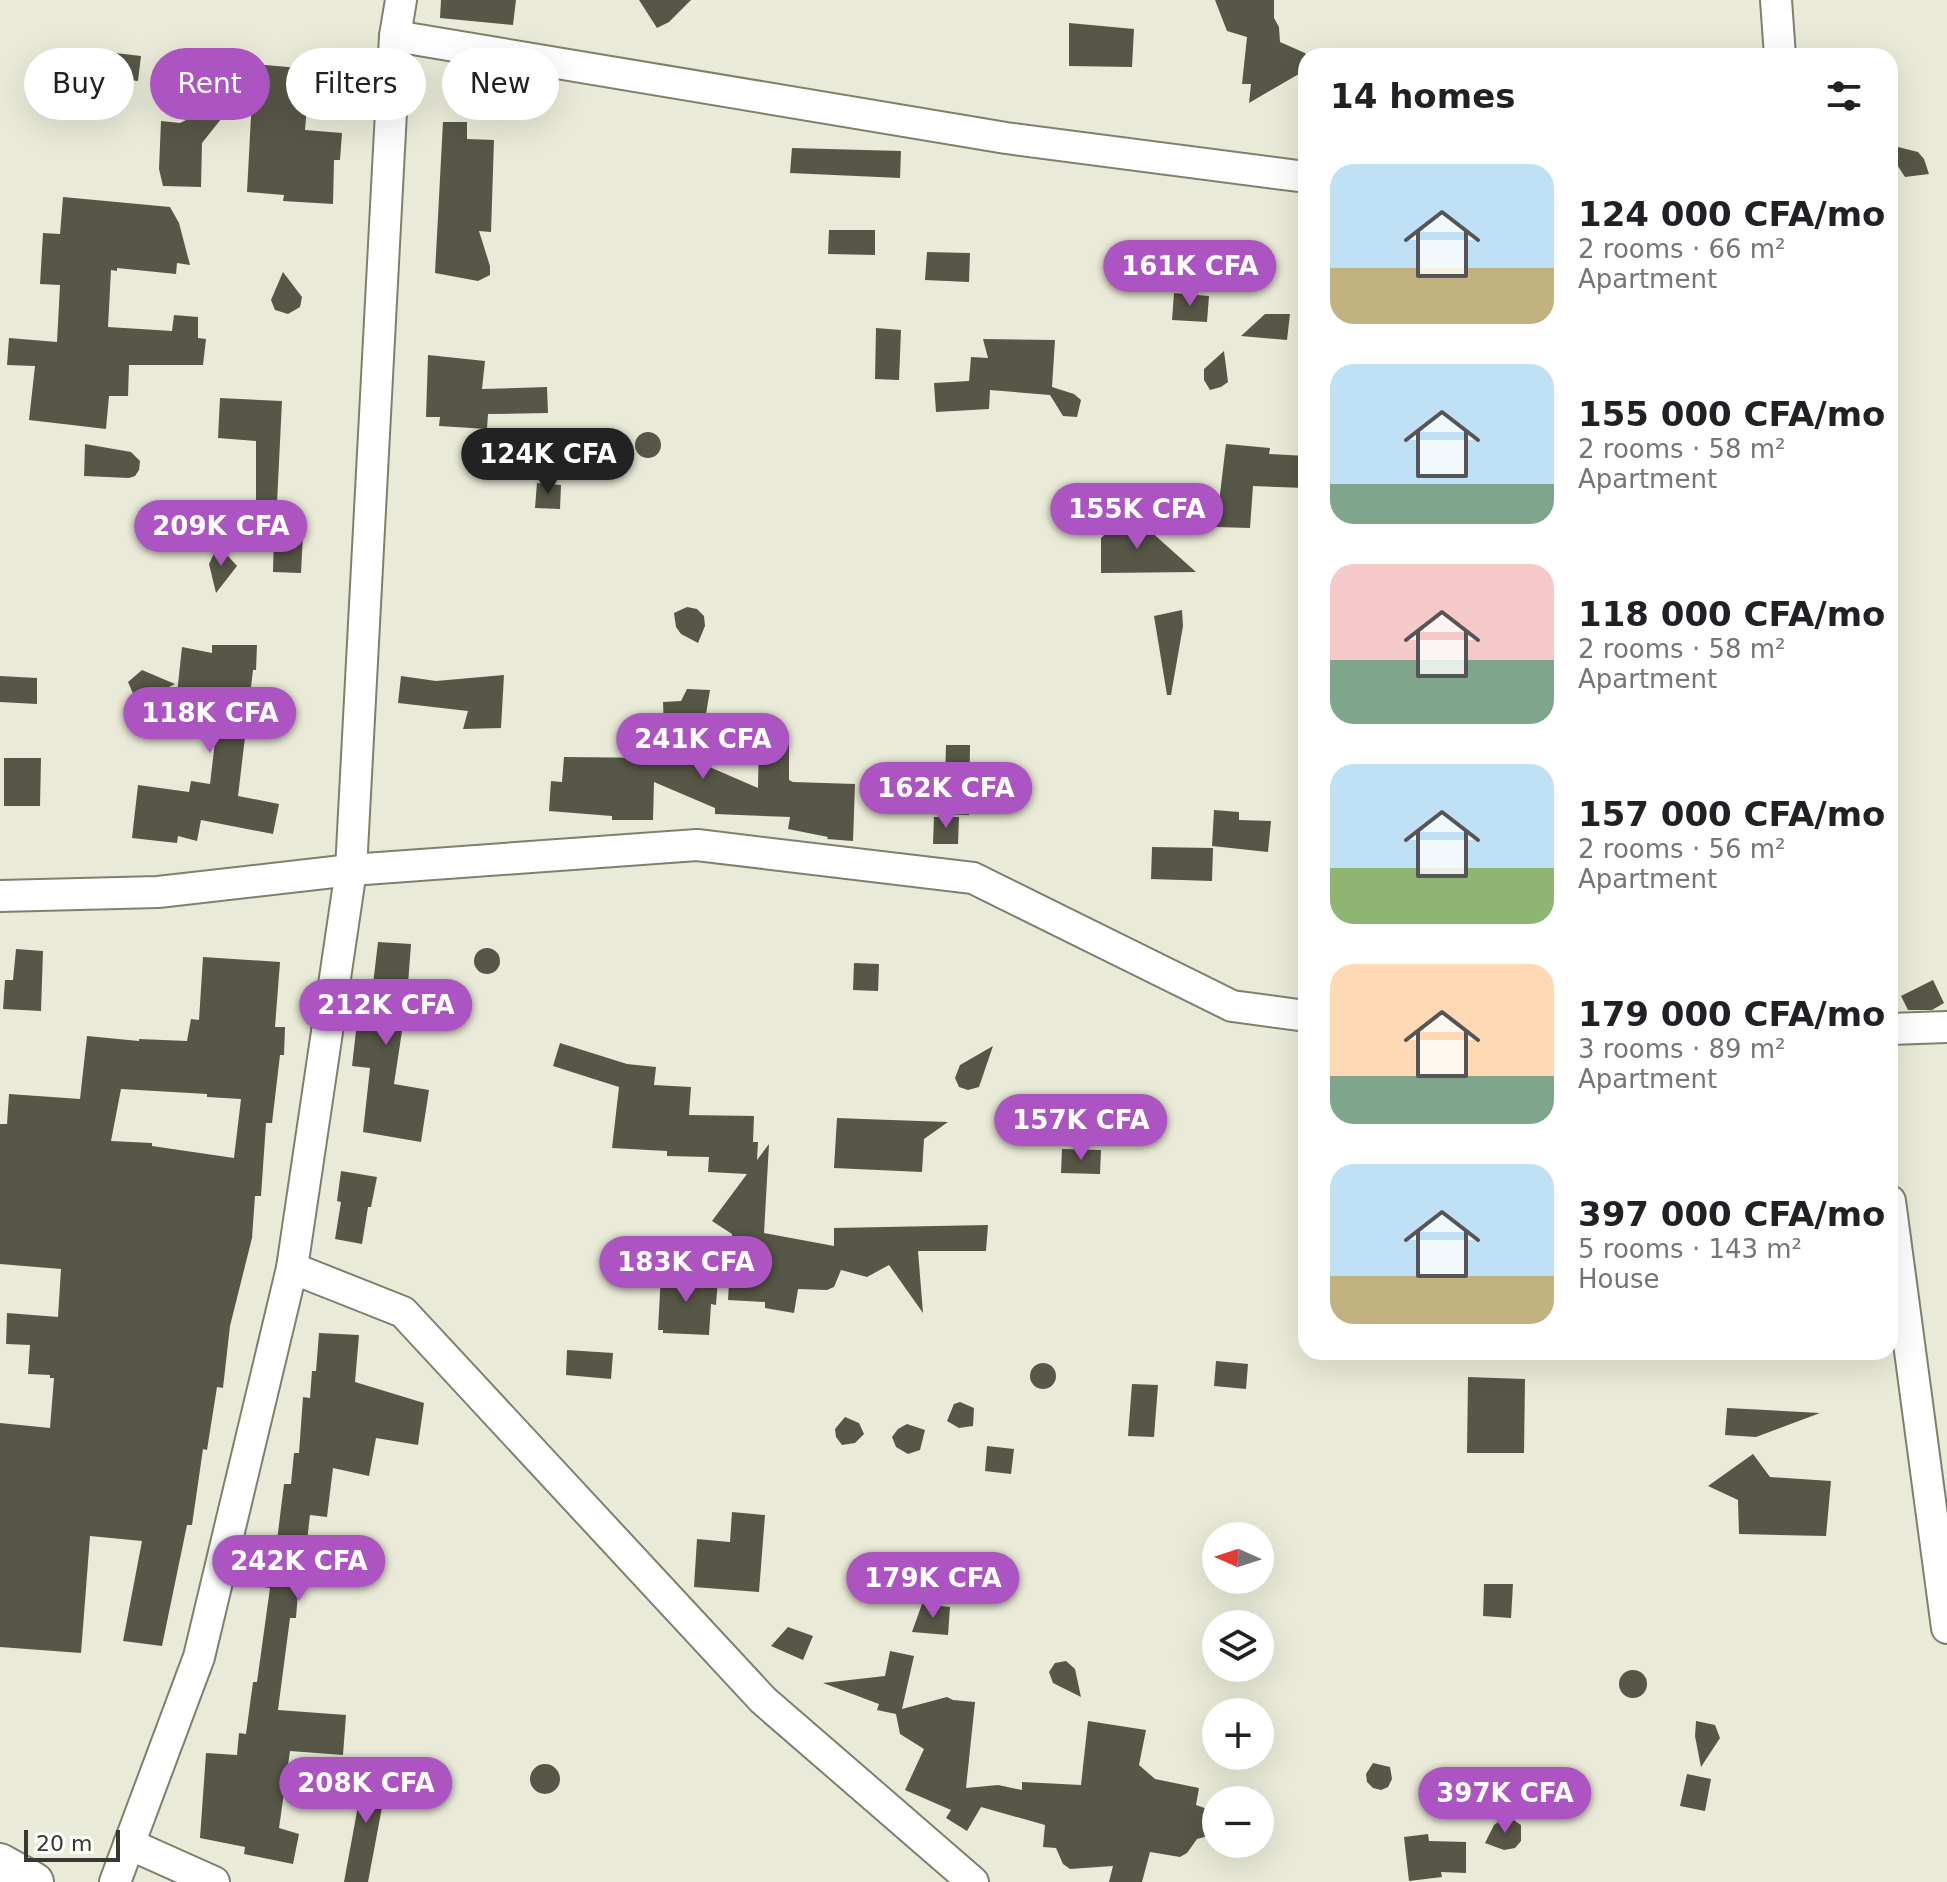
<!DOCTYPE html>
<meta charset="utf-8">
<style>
:root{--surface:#fff;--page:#f6f6f6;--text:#202124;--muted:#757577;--accent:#ac55c2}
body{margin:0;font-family:"DejaVu Sans",sans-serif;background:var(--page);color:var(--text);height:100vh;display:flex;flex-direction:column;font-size:30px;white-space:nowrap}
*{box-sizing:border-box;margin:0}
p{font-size:26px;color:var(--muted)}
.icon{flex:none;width:44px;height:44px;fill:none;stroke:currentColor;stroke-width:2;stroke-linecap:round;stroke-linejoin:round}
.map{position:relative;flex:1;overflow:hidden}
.sheet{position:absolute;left:1298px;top:48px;width:600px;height:1312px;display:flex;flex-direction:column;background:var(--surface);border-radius:24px;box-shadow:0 8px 32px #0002}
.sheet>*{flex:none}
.banner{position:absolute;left:24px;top:48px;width:760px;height:72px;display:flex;gap:16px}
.needle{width:52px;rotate:273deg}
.controls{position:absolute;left:1202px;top:1522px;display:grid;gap:16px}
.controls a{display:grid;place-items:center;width:72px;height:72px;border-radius:50%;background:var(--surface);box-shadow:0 8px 32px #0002;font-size:40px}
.scale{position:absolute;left:24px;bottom:20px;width:96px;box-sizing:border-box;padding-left:8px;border:4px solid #383831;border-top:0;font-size:22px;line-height:28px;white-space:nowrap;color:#383831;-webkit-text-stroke:6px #fff;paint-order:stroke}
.price{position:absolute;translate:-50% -68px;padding:0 18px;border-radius:28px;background:var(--accent);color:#fff;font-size:26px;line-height:52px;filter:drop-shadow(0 2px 4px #0008)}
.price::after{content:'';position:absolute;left:50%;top:48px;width:24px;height:18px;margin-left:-12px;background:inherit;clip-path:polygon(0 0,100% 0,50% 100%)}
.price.selected{background:#222;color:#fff}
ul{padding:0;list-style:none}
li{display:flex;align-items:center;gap:24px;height:200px;padding:0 32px}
li span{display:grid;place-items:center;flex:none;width:224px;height:160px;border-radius:24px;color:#555}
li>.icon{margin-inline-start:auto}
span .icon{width:96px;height:96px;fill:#fffc;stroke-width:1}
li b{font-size:34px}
h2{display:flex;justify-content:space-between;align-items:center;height:96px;padding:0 32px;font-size:34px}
.tag{padding:0 28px;border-radius:36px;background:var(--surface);box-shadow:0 8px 32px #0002;font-size:28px;line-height:72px}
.tag.selected{background:var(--accent);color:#fff}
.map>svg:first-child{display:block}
</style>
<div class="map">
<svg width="1947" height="1882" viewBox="0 0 1947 1882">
<rect width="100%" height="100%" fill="#e9ead7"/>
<!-- building -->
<g fill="#575747" fill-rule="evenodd">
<path d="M 441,0 L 516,0 L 513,25 L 440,18 Z"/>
<path d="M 639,0 L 691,0 L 669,22 L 657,28 Z"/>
<path d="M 1215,0 L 1274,0 L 1274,18 L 1279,27 L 1280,42 L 1305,53 L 1307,56 L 1304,71 L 1249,103 L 1251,84 L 1242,84 L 1247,37 L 1227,31 Z"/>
<path d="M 1069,23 L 1134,29 L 1132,67 L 1069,66 Z"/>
<path d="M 82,49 L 141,56 L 138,81 L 79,74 Z"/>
<path d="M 253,64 L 310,69 L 305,130 L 342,133 L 340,160 L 334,160 L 333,204 L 283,201 L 284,195 L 247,192 L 253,79 L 202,143 L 201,187 L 163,186 L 159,169 L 161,121 L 180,123 L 204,111 L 208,72 L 253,76 Z"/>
<path d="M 443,122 L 467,122 L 467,139 L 494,140 L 491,232 L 479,231 L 490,266 L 490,275 L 478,281 L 435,273 Z"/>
<path d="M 1890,145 L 1918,152 L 1924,159 L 1929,174 L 1905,177 L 1890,154 Z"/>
<path d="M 792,148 L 901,151 L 900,178 L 790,173 Z"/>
<path d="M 63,197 L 170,207 L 179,223 L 190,265 L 177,263 L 176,274 L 117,268 L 117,271 L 111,270 L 108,327 L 172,331 L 174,315 L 198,317 L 198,338 L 206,339 L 203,365 L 129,365 L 128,396 L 109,396 L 106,429 L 29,420 L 35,366 L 7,365 L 9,338 L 57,342 L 60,285 L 40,284 L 43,233 L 60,234 Z"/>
<path d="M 829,230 L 875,230 L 875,255 L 828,254 Z"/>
<path d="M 927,252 L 970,253 L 969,282 L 925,280 Z"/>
<path d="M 283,272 L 302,297 L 300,307 L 288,314 L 275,310 L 271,300 Z"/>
<path d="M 1174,293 L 1209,296 L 1207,322 L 1172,320 Z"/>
<path d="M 1265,314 L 1290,314 L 1287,340 L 1241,336 Z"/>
<path d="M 876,328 L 901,330 L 899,380 L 875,379 Z"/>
<path d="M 983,339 L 1055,340 L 1052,387 L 1074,394 L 1081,400 L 1077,417 L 1063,416 L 1050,395 L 990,390 L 989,409 L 936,412 L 934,383 L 969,381 L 971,357 L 988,358 Z"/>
<path d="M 1224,351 L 1228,382 L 1221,387 L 1210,390 L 1204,380 L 1204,369 Z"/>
<path d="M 428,355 L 485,361 L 482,389 L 547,387 L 548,413 L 488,414 L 487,429 L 439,426 L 440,417 L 426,417 Z"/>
<path d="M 220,398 L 282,401 L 277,503 L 256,503 L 256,441 L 218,438 Z"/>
<circle cx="648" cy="445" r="13"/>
<path d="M 85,444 L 131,452 L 140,461 L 139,470 L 135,476 L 129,478 L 84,476 Z"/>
<path d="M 1226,444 L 1270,448 L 1269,454 L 1306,456 L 1306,488 L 1253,486 L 1250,528 L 1216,527 Z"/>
<path d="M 537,483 L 561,485 L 560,509 L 535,508 Z"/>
<path d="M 1129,512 L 1196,572 L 1101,573 L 1101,538 Z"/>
<path d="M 274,532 L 303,533 L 301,573 L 273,572 Z"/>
<path d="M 218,545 L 237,566 L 216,593 L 209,564 Z"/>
<path d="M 687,607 L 697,609 L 704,616 L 705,626 L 698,643 L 681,634 L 676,627 L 674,613 Z"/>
<path d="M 1182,610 L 1183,626 L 1171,695 L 1167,695 L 1154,616 Z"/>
<path d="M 212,645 L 257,645 L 256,670 L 253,670 L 238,796 L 279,804 L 273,834 L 201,820 L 197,841 L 178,836 L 177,843 L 132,838 L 138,785 L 189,792 L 191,781 L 210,784 L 220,699 L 177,694 L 182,647 L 212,653 Z"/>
<path d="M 142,670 L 175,684 L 147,698 L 135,698 L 128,682 Z"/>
<path d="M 504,675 L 501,728 L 463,729 L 468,711 L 398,703 L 401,676 L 436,681 Z"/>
<path d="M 0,676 L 37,678 L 37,704 L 0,702 Z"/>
<path d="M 687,689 L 710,690 L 698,762 L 758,788 L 759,734 L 789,734 L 789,780 L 793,782 L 855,784 L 853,841 L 827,839 L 828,837 L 788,829 L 790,817 L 715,814 L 715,808 L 654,782 L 653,820 L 612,820 L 612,816 L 549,811 L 551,781 L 562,782 L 564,757 L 665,758 L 663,702 L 681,701 Z"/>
<path d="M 946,745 L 970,745 L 969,815 L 944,814 Z"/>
<path d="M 4,758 L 41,758 L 40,806 L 4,806 Z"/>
<path d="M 1214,810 L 1239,812 L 1239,820 L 1271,821 L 1268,852 L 1212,846 Z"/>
<path d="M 934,817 L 959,817 L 958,844 L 933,844 Z"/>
<path d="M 1152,847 L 1213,848 L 1212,881 L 1151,879 Z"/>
<path d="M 378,942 L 411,944 L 407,998 L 394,1084 L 429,1090 L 421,1142 L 363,1132 L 370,1068 L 352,1066 L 356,1031 L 346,1030 L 351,991 L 372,993 Z"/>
<circle cx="487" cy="961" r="13"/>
<path d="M 16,949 L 43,951 L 41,1011 L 3,1009 L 5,980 L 13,980 Z"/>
<path d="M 203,957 L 280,962 L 275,1027 L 285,1027 L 284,1055 L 280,1055 L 272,1123 L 266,1123 L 261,1196 L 255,1196 L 252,1238 L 230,1326 L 223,1388 L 217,1387 L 207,1450 L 203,1449 L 192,1525 L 187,1525 L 162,1646 L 123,1641 L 142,1541 L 90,1536 L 81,1653 L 0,1647 L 0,1423 L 50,1428 L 54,1378 L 50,1378 L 50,1375 L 28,1374 L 30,1345 L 6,1344 L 7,1313 L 58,1317 L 61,1269 L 0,1264 L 0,1124 L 7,1124 L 9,1094 L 80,1099 L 87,1036 L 139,1041 L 139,1039 L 187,1041 L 191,1019 L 199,1020 ZM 121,1089 L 207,1094 L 207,1097 L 241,1099 L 234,1158 L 152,1146 L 152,1143 L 111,1141 Z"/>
<path d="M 854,963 L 879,964 L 878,991 L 853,990 Z"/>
<path d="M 1933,980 L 1944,1003 L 1932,1010 L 1908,1010 L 1901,996 Z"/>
<path d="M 560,1043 L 627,1064 L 656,1067 L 654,1085 L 691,1087 L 689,1115 L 754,1116 L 753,1142 L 758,1142 L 757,1160 L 769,1144 L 764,1233 L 834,1246 L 834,1228 L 988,1225 L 986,1251 L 918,1251 L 923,1313 L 889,1265 L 867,1277 L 841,1270 L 834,1287 L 827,1290 L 798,1289 L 794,1313 L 765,1308 L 765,1302 L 728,1300 L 732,1234 L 712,1221 L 747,1174 L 708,1172 L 709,1157 L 667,1156 L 667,1151 L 612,1148 L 619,1087 L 553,1066 Z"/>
<path d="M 993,1046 L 979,1087 L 968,1090 L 959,1087 L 955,1078 L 960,1065 Z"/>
<path d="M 837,1118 L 863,1119 L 948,1122 L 924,1139 L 922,1172 L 834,1168 Z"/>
<path d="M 1062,1149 L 1101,1150 L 1100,1174 L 1061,1173 Z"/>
<path d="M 341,1171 L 377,1177 L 371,1207 L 368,1207 L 362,1244 L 335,1239 L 341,1202 L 337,1201 Z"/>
<path d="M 661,1274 L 718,1278 L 716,1305 L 711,1304 L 709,1335 L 663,1333 L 663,1330 L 658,1330 Z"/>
<path d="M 319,1333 L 359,1335 L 355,1382 L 424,1403 L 418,1445 L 376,1438 L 369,1476 L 333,1468 L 327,1517 L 310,1515 L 301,1594 L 298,1593 L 296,1618 L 290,1618 L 278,1710 L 346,1715 L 343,1755 L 290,1751 L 279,1828 L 299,1834 L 293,1864 L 244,1854 L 245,1847 L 200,1838 L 206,1753 L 237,1755 L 239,1733 L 246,1734 L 253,1682 L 257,1682 L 270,1588 L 263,1587 L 268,1548 L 276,1549 L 284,1484 L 291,1484 L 294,1453 L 299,1453 L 303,1397 L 310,1398 L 312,1371 L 316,1371 Z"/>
<path d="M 567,1350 L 613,1353 L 611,1379 L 566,1375 Z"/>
<path d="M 1216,1361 L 1248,1364 L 1246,1389 L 1214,1386 Z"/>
<circle cx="1043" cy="1376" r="13"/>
<path d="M 1468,1377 L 1525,1379 L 1524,1453 L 1467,1453 Z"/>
<path d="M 1132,1384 L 1158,1385 L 1154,1437 L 1128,1436 Z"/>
<path d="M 960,1402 L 974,1408 L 973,1426 L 959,1428 L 947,1421 L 954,1404 Z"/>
<path d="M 1727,1408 L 1820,1413 L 1756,1437 L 1725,1435 Z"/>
<path d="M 845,1417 L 859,1423 L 864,1434 L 855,1443 L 842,1445 L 836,1437 L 835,1429 Z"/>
<path d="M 907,1424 L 925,1430 L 920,1450 L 908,1454 L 896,1447 L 892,1437 L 898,1429 Z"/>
<path d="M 987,1446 L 1014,1449 L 1011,1474 L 985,1471 Z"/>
<path d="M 1753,1454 L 1770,1477 L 1831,1481 L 1826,1536 L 1739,1534 L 1738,1500 L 1708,1486 Z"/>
<path d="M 732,1512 L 765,1515 L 759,1592 L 694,1587 L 697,1539 L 730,1542 Z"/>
<path d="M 989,1564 L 998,1574 L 995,1585 L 986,1591 L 972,1589 L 970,1577 L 975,1566 Z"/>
<path d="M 1484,1584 L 1513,1584 L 1511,1618 L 1483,1616 Z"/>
<path d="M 922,1604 L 950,1607 L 948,1635 L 912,1632 Z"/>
<path d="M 788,1627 L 813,1636 L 803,1660 L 771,1646 Z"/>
<path d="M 890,1651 L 914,1656 L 902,1709 L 947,1697 L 953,1700 L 975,1702 L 966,1788 L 998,1785 L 1022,1790 L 1022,1782 L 1081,1785 L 1088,1721 L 1146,1730 L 1139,1765 L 1155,1779 L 1199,1788 L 1196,1805 L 1216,1812 L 1216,1834 L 1197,1839 L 1187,1853 L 1180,1857 L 1150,1852 L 1142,1882 L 1109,1882 L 1113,1866 L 1070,1869 L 1063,1864 L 1056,1848 L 1043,1847 L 1045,1825 L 981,1807 L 967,1831 L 946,1818 L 951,1810 L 905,1790 L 924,1749 L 900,1734 L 896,1714 L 877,1710 L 879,1704 L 823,1683 L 885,1676 Z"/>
<path d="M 1066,1661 L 1075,1669 L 1081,1697 L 1053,1683 L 1049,1672 L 1055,1663 Z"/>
<circle cx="1633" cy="1684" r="14"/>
<path d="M 1696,1721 L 1715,1725 L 1720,1738 L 1701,1767 L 1695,1736 Z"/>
<path d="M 1373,1763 L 1390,1767 L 1392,1779 L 1388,1787 L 1381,1790 L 1373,1788 L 1367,1782 L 1366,1774 Z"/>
<circle cx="545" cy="1779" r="15"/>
<path d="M 365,1768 L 389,1770 L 368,1882 L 344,1882 Z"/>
<path d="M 1687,1774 L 1711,1779 L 1705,1811 L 1680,1806 Z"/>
<path d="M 1502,1819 L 1512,1819 L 1521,1825 L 1521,1841 L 1515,1848 L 1504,1850 L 1485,1843 L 1494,1825 Z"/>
<path d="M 1428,1834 L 1429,1841 L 1466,1842 L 1466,1873 L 1441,1872 L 1442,1877 L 1409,1881 L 1404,1837 Z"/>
</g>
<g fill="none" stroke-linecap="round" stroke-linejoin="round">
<!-- minor casing -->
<g stroke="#7f7f6e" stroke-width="34">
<g id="minor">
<path d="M 1776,0 L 1780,56"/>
<path d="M 395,36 L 1006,138 L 1306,177"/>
<path d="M 0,896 L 158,892 L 351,870 L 697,845 L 973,878 L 1232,1006 L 1306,1016"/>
<path d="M 1890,1029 L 1947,1027"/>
<path d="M 1890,1201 L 1947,1628"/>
<path d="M 292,1268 L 403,1312 L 763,1700 L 973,1882"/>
<path d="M 129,1844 L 214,1882"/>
<path d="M 115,1882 L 199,1657 L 292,1268 L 351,870 L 395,36 L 401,0"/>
</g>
</g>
<!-- tertiary casing -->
<g stroke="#7f7f6e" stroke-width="42">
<path id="tertiary" d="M 0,1863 L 34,1882"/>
</g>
<!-- minor -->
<use href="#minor" stroke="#fff" stroke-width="30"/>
<!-- tertiary -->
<use href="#tertiary" stroke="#fff" stroke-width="38"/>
</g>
</svg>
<div class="controls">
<a><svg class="needle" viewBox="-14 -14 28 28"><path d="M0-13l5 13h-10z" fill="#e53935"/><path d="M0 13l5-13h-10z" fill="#757577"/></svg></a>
<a><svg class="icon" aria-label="layers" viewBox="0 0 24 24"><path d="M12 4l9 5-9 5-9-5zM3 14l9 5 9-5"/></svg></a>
<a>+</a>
<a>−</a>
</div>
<div class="scale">20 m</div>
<b class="price" style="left:1190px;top:308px">161K CFA</b>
<b class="price selected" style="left:548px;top:496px">124K CFA</b>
<b class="price" style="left:1137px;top:551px">155K CFA</b>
<b class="price" style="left:221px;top:568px">209K CFA</b>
<b class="price" style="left:210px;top:755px">118K CFA</b>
<b class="price" style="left:703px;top:781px">241K CFA</b>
<b class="price" style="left:946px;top:830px">162K CFA</b>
<b class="price" style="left:386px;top:1047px">212K CFA</b>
<b class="price" style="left:1081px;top:1162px">157K CFA</b>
<b class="price" style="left:686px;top:1304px">183K CFA</b>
<b class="price" style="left:299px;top:1603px">242K CFA</b>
<b class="price" style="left:933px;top:1620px">179K CFA</b>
<b class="price" style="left:366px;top:1825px">208K CFA</b>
<b class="price" style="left:1505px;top:1835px">397K CFA</b>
<div class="banner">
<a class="tag">Buy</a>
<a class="tag selected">Rent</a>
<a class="tag">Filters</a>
<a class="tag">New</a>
</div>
<section class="sheet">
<h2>14 homes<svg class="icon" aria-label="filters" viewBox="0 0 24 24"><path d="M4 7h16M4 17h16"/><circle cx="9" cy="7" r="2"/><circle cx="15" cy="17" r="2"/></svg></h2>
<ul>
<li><span style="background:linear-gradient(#bfe0f5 65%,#c2b280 0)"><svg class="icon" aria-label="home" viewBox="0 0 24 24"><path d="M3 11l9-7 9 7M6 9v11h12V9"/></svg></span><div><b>124 000 CFA/mo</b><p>2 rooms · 66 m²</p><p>Apartment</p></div></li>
<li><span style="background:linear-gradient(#bfe0f5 75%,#7fa58c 0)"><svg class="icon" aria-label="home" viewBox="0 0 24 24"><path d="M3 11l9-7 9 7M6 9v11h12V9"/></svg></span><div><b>155 000 CFA/mo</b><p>2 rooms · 58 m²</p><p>Apartment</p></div></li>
<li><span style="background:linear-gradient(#f6c9c9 60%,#7fa58c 0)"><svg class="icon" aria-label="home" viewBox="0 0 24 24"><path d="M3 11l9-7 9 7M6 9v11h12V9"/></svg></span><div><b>118 000 CFA/mo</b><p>2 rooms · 58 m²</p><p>Apartment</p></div></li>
<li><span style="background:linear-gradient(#bfe0f5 65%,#8fb573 0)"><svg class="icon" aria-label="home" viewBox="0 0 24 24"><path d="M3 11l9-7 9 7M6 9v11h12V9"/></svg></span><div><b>157 000 CFA/mo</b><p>2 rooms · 56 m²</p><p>Apartment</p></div></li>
<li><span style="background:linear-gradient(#ffd9b3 70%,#7fa58c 0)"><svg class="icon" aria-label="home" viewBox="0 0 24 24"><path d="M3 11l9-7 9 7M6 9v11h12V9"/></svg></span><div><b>179 000 CFA/mo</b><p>3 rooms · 89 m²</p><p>Apartment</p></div></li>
<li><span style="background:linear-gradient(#bfe0f5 70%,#c2b280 0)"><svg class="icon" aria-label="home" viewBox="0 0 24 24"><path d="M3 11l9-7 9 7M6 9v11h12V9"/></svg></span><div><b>397 000 CFA/mo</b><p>5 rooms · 143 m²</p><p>House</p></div></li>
</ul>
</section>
</div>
